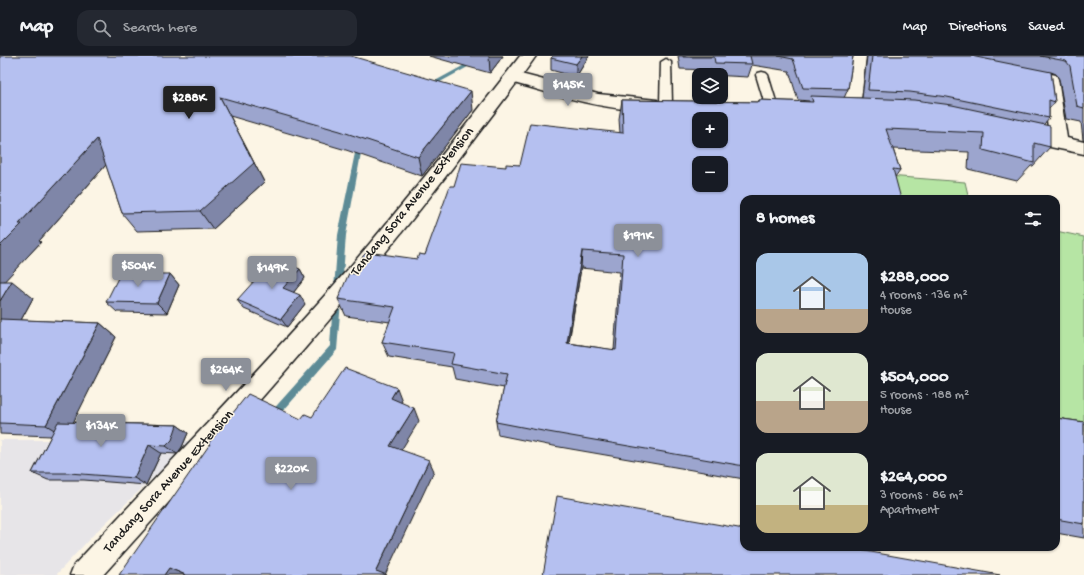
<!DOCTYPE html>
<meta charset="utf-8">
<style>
:root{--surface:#171b24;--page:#242831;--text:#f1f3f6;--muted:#9ea1a6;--line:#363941;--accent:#8c9099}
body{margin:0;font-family:"Gochi Hand",sans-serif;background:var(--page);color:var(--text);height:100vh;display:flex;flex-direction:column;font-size:15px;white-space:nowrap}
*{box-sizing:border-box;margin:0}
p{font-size:13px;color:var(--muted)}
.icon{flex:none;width:22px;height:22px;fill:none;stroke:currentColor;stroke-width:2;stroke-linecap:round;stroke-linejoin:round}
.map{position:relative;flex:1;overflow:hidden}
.sheet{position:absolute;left:740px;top:139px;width:320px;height:356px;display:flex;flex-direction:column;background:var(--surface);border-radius:12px;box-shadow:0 1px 3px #0004}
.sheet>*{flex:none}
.tools{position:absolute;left:692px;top:12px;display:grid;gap:8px}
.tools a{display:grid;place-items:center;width:36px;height:36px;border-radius:8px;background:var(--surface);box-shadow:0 1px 3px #0004;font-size:20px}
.price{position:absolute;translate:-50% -34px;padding:0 9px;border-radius:4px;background:var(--accent);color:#fff;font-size:13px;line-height:26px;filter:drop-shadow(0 1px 2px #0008)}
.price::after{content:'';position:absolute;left:50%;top:24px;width:12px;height:9px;margin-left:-6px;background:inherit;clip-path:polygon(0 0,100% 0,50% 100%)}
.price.current{background:#222;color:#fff}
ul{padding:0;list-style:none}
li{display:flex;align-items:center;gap:12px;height:100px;padding:0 16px}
li span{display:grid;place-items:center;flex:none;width:112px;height:80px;border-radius:12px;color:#555}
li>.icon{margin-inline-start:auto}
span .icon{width:48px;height:48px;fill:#fffc;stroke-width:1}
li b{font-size:17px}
h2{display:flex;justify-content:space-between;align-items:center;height:48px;padding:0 16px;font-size:17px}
header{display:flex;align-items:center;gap:24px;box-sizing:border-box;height:56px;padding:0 20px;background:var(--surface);border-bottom:1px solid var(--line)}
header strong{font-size:19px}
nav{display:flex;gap:22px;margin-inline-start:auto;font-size:14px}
.search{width:280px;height:36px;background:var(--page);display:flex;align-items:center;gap:10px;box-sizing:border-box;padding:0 14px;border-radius:12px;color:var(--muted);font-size:15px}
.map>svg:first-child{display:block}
</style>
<header>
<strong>Map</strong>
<div class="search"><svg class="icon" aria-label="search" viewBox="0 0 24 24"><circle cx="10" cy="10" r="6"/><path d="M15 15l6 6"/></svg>Search here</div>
<nav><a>Map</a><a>Directions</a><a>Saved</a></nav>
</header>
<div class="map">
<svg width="1084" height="519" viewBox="0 0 1084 519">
<rect width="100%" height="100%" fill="#fcf5e5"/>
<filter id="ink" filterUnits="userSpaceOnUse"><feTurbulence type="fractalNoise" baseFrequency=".025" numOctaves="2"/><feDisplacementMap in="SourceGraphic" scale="8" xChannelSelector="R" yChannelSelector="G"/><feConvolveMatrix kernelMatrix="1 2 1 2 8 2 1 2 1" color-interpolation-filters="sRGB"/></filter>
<g filter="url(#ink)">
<!-- built -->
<path fill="#e7e5e8" d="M 0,384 L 63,384 L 192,385 L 95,477 L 56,519 L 0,519 Z"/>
<!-- green -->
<g fill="#b6e5a4" stroke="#698060">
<path d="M 888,120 L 965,126 L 969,143 L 894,143 Z"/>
<path d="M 1056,175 L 1084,181 L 1084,376 L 1056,372 Z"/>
</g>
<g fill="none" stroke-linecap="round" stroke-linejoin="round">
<!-- stream -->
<g fill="#5d8b96" fill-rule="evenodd">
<path d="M 481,0 L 488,0 L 431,31 L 429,32 L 426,30 Z"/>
<path d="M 363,88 L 367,88 L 368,90 L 361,98 L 346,179 L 342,233 L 341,235 L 335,235 L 334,233 L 338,179 L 355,97 Z"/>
<path d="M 337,242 L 340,243 L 341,245 L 337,294 L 276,363 L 273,364 L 270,363 L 269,360 L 270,357 L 330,290 L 333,245 L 334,243 Z"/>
</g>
<!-- lane casing -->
<g stroke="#1c1c1c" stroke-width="3">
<g id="lane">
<path d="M 666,3 L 671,6 L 672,48 L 670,51 L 662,51 L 660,48 L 661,6 Z"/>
<path d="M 762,16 L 766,17 L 768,19 L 778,52 L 776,55 L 768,55 L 766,52 L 756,19 L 758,17 Z"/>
</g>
</g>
<!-- street casing -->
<g stroke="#1c1c1c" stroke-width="3">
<g id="street">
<path d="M 850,0 L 866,0 L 860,53 L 857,57 L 851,59 L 845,57 L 842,53 Z"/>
<path d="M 513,16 L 598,38 L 657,44 L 659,48 L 657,52 C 621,61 544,35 507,25 L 505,21 L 507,17 Z"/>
<path d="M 1046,17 L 1056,19 L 1058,23 L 1067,82 L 1084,86 L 1084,98 L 1021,85 L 1015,83 L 1012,79 L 1015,75 L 1021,73 L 1049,79 L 1042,26 L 1038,22 L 1040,18 Z"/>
</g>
</g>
<!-- secondary casing -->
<g stroke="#1c1c1c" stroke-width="3">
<path id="secondary" d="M 520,0 L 536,0 C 517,27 497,53 477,79 C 362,234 232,376 103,519 L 70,519 L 74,509 C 166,410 260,314 349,212 C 408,143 464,72 520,0 Z"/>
</g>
<!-- lane -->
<use href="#lane" fill="#fcf5e5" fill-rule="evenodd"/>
<!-- street -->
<use href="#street" fill="#fcf5e5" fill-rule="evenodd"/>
<!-- secondary -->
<use href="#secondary" fill="#fcf5e5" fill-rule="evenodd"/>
</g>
<!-- wall -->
<g fill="#9ca5ce" stroke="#1c1c1c" fill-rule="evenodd">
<path d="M 0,0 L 473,54 L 422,120 L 346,94 L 230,60 L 264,126 L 213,173 L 137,175 L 122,157 L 106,109 L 39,185 L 41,186 L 4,225 L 33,242 L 21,264 L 100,267 L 116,281 L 73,366 L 177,369 L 188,377 L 182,391 L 177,398 L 161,397 L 146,429 L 84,424 L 48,424 L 32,417 L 51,380 L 0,378 Z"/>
<path d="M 429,0 L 503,0 L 490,17 Z"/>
<path d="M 553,0 L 589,0 L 576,21 L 551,14 L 551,2 Z"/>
<path d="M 678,0 L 853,0 L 848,33 L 844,42 L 862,42 L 867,0 L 1084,0 L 1084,85 L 1083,84 L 1081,66 L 1066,63 L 1059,23 L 1056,18 L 1051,16 L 1055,46 L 1049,53 L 1049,62 L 1044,68 L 1050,91 L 1033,110 L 1031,110 L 1017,125 L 968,113 L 969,96 L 893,93 L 900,114 L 895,121 L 744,143 L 744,423 L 548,389 L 498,379 L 496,366 L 504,332 L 455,323 L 452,311 L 389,301 L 382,286 L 390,266 L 346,260 L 338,243 L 355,218 L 417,203 L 425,199 L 454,130 L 506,111 L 520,109 L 620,77 L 619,63 L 622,44 L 758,46 L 759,44 L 809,46 L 809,45 L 798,44 L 789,15 L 752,9 L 748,21 L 711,19 L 711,14 L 680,13 ZM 581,212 L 620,216 L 614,294 L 569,287 Z"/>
<path d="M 300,213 L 305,222 L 293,237 L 305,248 L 287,271 L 244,253 L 237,244 Z"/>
<path d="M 170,218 L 179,229 L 167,257 L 117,256 L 106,246 Z"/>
<path d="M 1056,362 L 1084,366 L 1084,482 L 1056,477 Z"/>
</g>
<!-- shaded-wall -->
<g fill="#7f86a8" stroke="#1c1c1c">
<path d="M 489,0 L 503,0 L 490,17 Z"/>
<path d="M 582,0 L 589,0 L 576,21 L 576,8 Z"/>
<path d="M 471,35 L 473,54 L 422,120 L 418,101 Z"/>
<path d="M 220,41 L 264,126 L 213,173 L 200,155 Z"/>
<path d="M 97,83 L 112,102 L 39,185 L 41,186 L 0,230 L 0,190 L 19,168 Z"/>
<path d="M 582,195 L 581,212 L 566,302 L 567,287 Z"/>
<path d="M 300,213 L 305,222 L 289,242 L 283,232 Z"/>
<path d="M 170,218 L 179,229 L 167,257 L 157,247 Z"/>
<path d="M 12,225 L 33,242 L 15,275 L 0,264 L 0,245 Z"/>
<path d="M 300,239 L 305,248 L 287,271 L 281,263 Z"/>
<path d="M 100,267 L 116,281 L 66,381 L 46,369 Z"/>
<path d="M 397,332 L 402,345 L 397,354 L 391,342 Z"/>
<path d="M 414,352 L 419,365 L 397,401 L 390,390 Z"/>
<path d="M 177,369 L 188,377 L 182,391 L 177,398 L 166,390 Z"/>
<path d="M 149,389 L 161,397 L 146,429 L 134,422 Z"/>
<path d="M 429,404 L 434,415 L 385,519 L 376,515 Z"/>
<path d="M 169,512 L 186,519 L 164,519 Z"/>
</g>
<!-- building -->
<g fill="#b5c0f0" stroke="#1c1c1c" fill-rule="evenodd">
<path d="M 0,0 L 351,0 L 471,35 L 418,101 L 340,75 L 220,41 L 254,107 L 200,155 L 122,157 L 97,83 L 19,168 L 22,168 L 0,190 Z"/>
<path d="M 553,0 L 582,0 L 576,8 L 551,2 Z"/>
<path d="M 683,0 L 750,0 L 752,8 L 715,7 L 714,1 L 683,1 Z"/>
<path d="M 778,0 L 853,0 L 848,33 L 803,32 L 793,3 Z"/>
<path d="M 872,0 L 971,0 L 1051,16 L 1055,46 L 1049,44 L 1049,62 L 947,41 L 910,36 L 868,34 Z"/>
<path d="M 1040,0 L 1084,0 L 1084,52 L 1077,50 L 1070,10 L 1066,5 Z"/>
<path d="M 811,40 L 914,44 L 952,49 L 1050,70 L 1050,91 L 1034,87 L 1034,107 L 983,94 L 984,77 L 886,73 L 900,114 L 893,113 L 901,143 L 744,143 L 744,410 L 548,376 L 496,366 L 507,318 L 451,308 L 454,297 L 382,286 L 395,251 L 338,243 L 349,217 L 355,218 L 363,200 L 367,196 L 417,203 L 419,198 L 425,199 L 450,130 L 454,130 L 461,107 L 506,111 L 506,108 L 520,109 L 530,67 L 623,77 L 622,44 L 760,46 L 759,44 L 813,46 ZM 699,63 L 721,63 L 721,85 L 699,85 ZM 699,107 L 721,107 L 721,129 L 699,129 ZM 582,195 L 623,198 L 616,294 L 567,287 Z"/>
<path d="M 274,203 L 300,213 L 283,232 L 300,239 L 281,263 L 237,244 Z"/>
<path d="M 120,218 L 170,218 L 157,247 L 106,246 Z"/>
<path d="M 0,225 L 12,225 L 0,245 Z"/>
<path d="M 0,263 L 100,267 L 46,369 L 0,367 Z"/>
<path d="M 345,312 L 397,332 L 391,342 L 414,352 L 390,390 L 429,404 L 376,515 L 387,519 L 186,519 L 169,512 L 164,519 L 119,519 L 210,388 L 208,388 L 248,338 L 301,363 L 305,358 L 312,361 Z"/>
<path d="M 1056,362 L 1084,366 L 1084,468 L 1056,463 Z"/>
<path d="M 58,366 L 177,369 L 172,384 L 166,390 L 149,389 L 134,422 L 69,417 L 32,417 Z"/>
<path d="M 557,440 L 744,473 L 744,491 L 843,491 L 1000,519 L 543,519 Z"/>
</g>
</g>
<g text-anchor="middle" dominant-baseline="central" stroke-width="3" stroke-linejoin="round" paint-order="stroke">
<!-- street labels -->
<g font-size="14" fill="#1c1c1c" stroke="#fcf5e5">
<text transform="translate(413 146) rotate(-51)">Tandang Sora Avenue Extension</text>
<text transform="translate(169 426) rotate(-48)">Tandang Sora Avenue Extension</text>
</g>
</g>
</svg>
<div class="tools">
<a><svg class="icon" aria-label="layers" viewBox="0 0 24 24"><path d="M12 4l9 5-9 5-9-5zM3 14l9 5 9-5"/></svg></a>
<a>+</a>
<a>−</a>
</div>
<b class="price" style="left:568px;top:51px">$145K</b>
<b class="price current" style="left:189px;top:64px">$288K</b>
<b class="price" style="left:638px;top:202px">$191K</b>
<b class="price" style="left:138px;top:232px">$504K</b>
<b class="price" style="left:272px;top:234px">$149K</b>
<b class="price" style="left:226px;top:336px">$264K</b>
<b class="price" style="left:101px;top:392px">$134K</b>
<b class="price" style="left:291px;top:435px">$220K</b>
<section class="sheet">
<h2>8 homes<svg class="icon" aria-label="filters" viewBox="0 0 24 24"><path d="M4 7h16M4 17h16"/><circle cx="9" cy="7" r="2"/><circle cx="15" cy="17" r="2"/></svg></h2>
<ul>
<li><span style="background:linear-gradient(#a9c7e8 70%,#b9a48a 0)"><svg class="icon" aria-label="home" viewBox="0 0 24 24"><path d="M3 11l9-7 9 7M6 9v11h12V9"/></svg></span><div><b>$288,000</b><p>4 rooms · 136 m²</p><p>House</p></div></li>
<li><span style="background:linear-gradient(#dfe7d0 60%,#b9a48a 0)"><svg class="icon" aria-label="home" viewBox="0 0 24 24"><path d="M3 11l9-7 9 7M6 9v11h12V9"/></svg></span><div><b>$504,000</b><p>5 rooms · 188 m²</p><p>House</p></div></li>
<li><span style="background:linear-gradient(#dfe7d0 65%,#c2b280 0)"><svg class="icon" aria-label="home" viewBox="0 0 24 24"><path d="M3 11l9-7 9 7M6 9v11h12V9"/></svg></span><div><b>$264,000</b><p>3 rooms · 86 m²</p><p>Apartment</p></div></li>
</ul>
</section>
</div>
